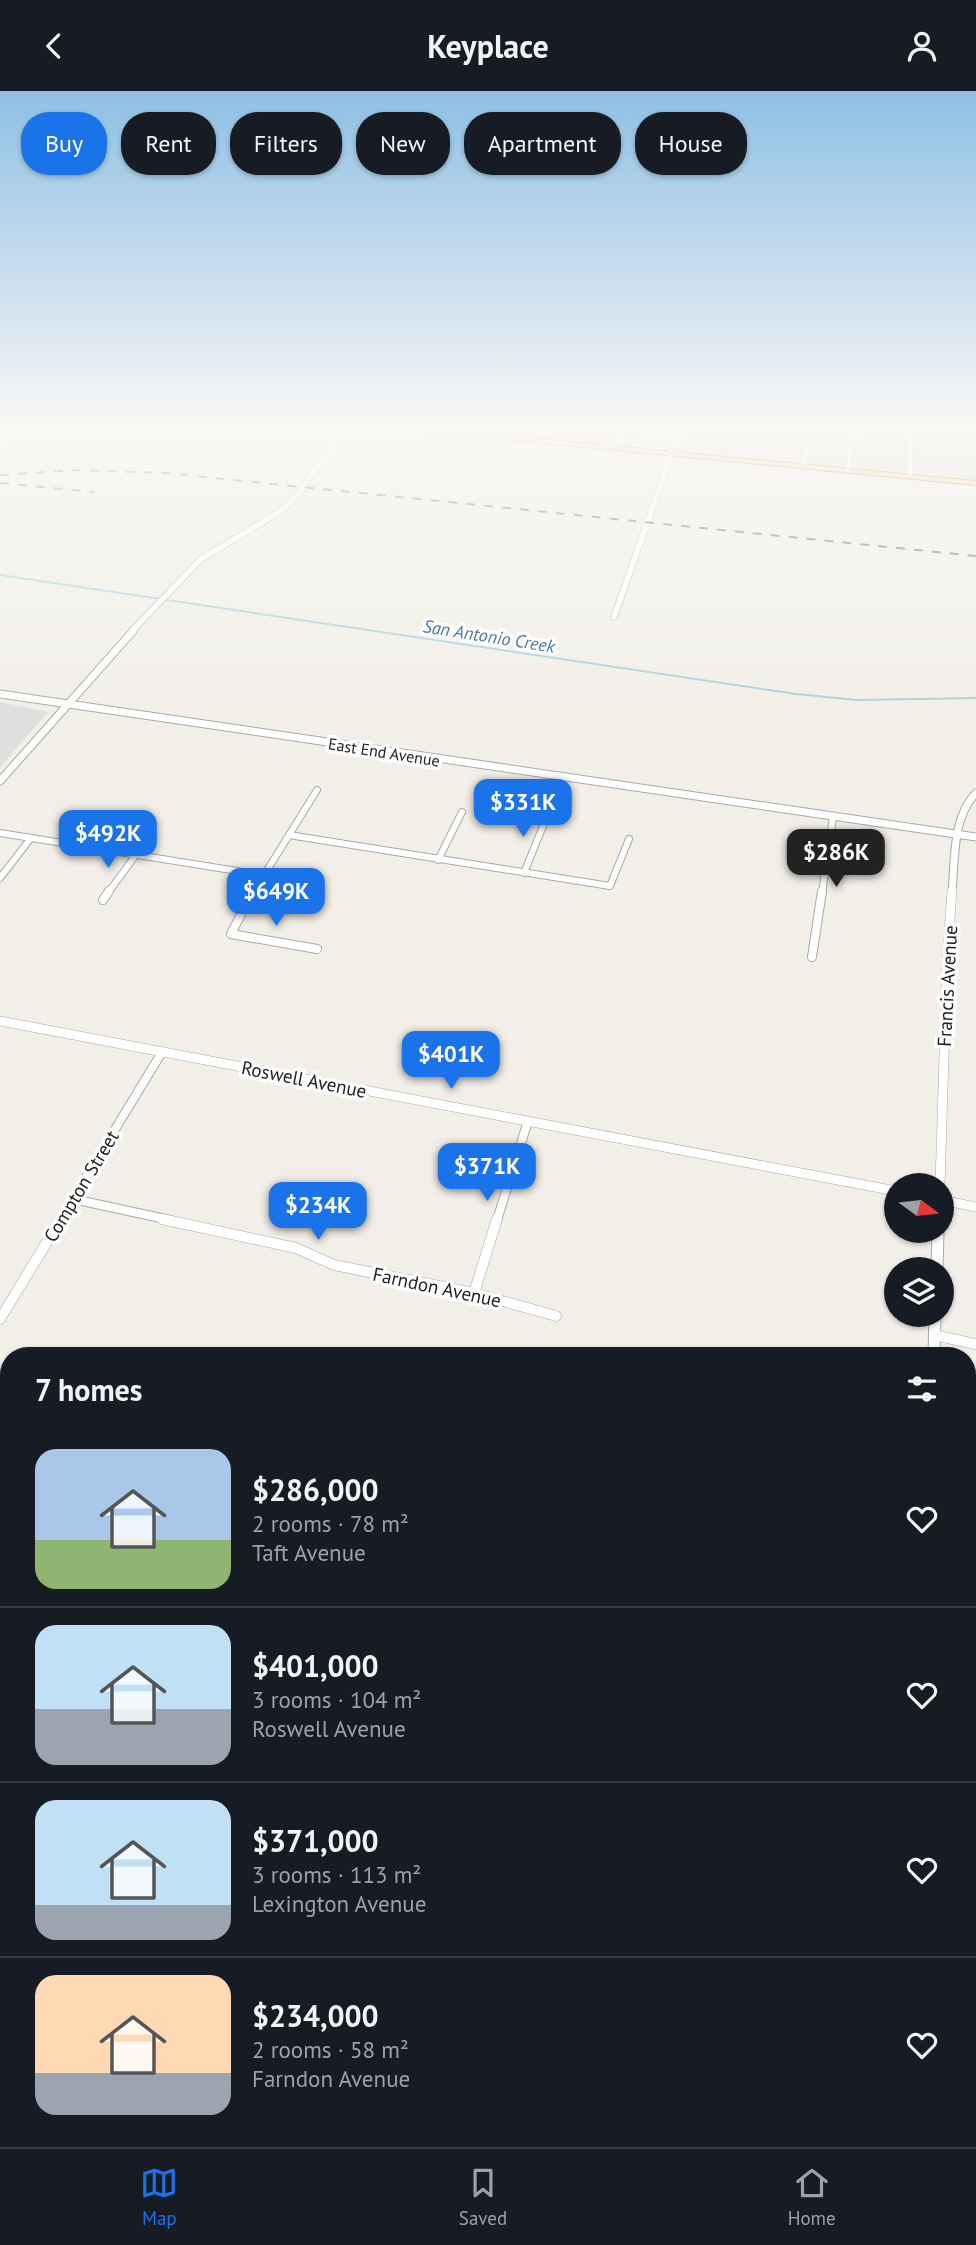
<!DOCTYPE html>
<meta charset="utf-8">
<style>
:root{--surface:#171b24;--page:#20242c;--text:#f1f3f6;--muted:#9ea1a6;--line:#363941;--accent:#1a73e8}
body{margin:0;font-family:"PT Sans",sans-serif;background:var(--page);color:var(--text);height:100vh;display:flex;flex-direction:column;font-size:26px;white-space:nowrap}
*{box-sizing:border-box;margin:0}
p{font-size:23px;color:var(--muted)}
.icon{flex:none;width:38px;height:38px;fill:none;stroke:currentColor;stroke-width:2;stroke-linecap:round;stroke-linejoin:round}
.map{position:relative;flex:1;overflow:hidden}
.drawer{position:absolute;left:0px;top:1256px;width:976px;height:800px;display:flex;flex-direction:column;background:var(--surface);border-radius:28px 28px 0 0;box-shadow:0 2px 5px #0004}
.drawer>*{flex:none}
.guide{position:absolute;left:21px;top:21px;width:934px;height:63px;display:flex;gap:14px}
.needle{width:46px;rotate:105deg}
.tools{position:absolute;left:884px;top:1082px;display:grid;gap:14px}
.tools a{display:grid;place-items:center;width:70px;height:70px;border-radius:50%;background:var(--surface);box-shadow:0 2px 5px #0004;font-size:35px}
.price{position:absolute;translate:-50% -60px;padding:0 16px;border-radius:14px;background:var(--accent);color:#fff;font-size:23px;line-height:46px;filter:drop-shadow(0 2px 4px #0008)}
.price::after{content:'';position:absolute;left:50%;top:42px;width:21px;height:16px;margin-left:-10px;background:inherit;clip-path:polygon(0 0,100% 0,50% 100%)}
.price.on{background:#222;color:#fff}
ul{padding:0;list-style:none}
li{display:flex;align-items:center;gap:21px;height:175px;padding:0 35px}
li+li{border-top:2px solid var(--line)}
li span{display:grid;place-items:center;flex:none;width:196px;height:140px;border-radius:21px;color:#555}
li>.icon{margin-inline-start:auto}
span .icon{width:84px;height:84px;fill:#fffc;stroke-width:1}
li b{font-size:30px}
h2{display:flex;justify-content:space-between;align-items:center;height:84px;padding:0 35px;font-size:30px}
.pill{padding:0 24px;border-radius:28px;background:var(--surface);box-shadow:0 2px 5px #0004;font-size:24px;line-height:63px}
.pill.on{background:var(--accent);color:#fff}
header{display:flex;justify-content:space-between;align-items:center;height:91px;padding:0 35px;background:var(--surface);font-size:32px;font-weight:600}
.menu{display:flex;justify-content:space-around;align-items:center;height:98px;border-top:2px solid var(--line);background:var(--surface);font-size:19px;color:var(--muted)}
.menu a{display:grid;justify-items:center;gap:4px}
.menu .on{color:var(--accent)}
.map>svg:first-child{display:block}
</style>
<header><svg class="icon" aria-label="back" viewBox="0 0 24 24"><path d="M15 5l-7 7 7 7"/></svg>Keyplace<svg class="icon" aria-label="person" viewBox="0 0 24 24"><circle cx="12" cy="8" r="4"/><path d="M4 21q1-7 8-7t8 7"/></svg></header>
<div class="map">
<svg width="976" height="2056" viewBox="0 0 976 2056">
<rect width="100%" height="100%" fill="#f2efe9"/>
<!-- residential -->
<g fill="#e0dfdf">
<path d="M 436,333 L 676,333 L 672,346 L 636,343 L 632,354 Z"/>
<path d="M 691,333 L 976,333 L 976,388 L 682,359 Z"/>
<path d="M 0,611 L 48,621 L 0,676 Z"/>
<path d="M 968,1828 L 976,1830 L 976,2056 L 924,2056 L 925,2048 L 968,2048 Z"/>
</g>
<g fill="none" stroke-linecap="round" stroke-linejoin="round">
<!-- stream -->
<path stroke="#aad3df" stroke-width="2" d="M 0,484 L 796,603 L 857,609 L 976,607"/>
<!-- minor-far4 casing -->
<g stroke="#a9a9a9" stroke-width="5">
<g id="minor-far4">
<path d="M 761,333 L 764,340"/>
<path d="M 836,333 L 860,335 L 860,344 L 851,348 L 848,380"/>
<path d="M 0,353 L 22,333"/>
<path d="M 616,358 L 626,333"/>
<path d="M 803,375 L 809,354"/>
<path d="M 910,385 L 910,345 L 915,341"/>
</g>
</g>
<!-- minor-far3 casing -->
<g stroke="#a9a9a9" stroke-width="8">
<g id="minor-far3">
<path d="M 0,742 L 262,784"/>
<path d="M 289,744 L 610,795 L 629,748"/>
<path d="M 438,769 L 462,721"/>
<path d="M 524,782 L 562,688"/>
<path d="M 0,787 L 31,747"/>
<path d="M 108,802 L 135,765"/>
<path d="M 253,802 L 317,699"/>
<path d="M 822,802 L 833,726"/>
</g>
</g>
<!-- minor-far2 casing -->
<g stroke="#a9a9a9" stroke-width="10">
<g id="minor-far2">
<path d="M 253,800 L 231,843 L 317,858"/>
<path d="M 103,809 L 109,800"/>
<path d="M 812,866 L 822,800"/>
<path d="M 73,1108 L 170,1129"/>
<path d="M 60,1129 L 162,961"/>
<path d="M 497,1129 L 528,1030"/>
</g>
</g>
<!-- minor-far1 casing -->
<g stroke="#a9a9a9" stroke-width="11">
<g id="minor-far1">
<path d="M 162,1128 L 296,1157 L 334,1174 L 474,1202 L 556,1225"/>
<path d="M 474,1202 L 497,1128"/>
<path d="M 0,1228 L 61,1128"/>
<path d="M 934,1244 L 976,1253"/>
<path d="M 0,1325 L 9,1323"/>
</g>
</g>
<!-- minor casing -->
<g stroke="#a9a9a9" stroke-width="14">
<g id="minor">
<path d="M 0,1759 L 9,1740"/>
<path d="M 0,1876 L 9,1879"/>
<path d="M 225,2056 L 226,2048"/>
</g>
</g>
<!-- tertiary-far4 casing -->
<g stroke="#a9a9a9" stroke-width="7">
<g id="tertiary-far4">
<path d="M 614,526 L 682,333"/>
<path d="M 131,541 L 201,468 L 278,422 L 293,409 L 350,333"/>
</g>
</g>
<!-- tertiary-far3 casing -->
<g stroke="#a9a9a9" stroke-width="9">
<g id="tertiary-far3">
<path d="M 0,603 L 976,746"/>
<path d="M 0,690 L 133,540"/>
<path d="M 952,802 C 955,770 952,726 976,702"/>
</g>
</g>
<!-- tertiary-far2 casing -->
<g stroke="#a9a9a9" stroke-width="10">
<g id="tertiary-far2">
<path d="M 0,930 L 896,1100"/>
<path d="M 940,1094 L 947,869 L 952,800"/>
<path d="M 942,1109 L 976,1116"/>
</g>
</g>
<!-- tertiary-far1 casing -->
<g stroke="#a9a9a9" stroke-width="13">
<g id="tertiary-far1">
<path d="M 937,1178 L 938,1139"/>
<path d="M 934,1265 L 935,1223"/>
</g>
</g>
<!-- tertiary casing -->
<g stroke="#a9a9a9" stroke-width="17">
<g id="tertiary">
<path d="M 0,1540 L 9,1542"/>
<path d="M 968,1810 L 976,1812"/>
<path d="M 900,2048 L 900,2056"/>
</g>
</g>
<!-- primary casing -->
<g stroke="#a06b00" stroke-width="2">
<path id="primary" d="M 363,333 L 387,333 L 976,390 L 976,394 L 366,335 Z"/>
</g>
<!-- minor-far4 -->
<use href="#minor-far4" stroke="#fff" stroke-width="4.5"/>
<!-- minor-far3 -->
<use href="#minor-far3" stroke="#fff" stroke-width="6"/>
<!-- minor-far2 -->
<use href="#minor-far2" stroke="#fff" stroke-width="8"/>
<!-- minor-far1 -->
<use href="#minor-far1" stroke="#fff" stroke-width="10"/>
<!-- minor -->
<use href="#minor" stroke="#fff" stroke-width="12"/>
<!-- tertiary-far4 -->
<use href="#tertiary-far4" stroke="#fff" stroke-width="6"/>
<!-- tertiary-far3 -->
<use href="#tertiary-far3" stroke="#fff" stroke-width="7"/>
<!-- tertiary-far2 -->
<use href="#tertiary-far2" stroke="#fff" stroke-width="9"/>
<!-- tertiary-far1 -->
<use href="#tertiary-far1" stroke="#fff" stroke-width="11"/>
<!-- tertiary -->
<use href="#tertiary" stroke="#fff" stroke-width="15"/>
<!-- primary -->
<use href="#primary" fill="#fcd6a4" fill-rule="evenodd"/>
<!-- rail -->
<g stroke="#707070" stroke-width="2" stroke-dasharray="9 9" stroke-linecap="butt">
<path d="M 0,384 L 77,379 L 165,382 L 976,465"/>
<path d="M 0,392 L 94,401"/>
</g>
</g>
<!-- sky -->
<linearGradient id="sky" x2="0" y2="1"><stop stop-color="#8fc0e4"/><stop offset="0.54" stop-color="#f9f8f5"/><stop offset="1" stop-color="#f9f8f5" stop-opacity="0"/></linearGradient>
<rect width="976" height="621" fill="url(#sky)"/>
<g text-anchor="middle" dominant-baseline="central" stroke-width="7" stroke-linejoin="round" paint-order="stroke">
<!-- far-street labels -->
<g font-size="16" fill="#222" stroke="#fff">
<text transform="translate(384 661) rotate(9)">East End Avenue</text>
</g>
<!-- far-water labels -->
<g font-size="18" font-style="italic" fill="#4a7aab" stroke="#fff">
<text transform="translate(489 545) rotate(9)">San Antonio Creek</text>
</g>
<!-- street labels -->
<g font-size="19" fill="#222" stroke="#fff">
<text transform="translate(947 895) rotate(-87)">Francis Avenue</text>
<text transform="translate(304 988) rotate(11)">Roswell Avenue</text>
<text transform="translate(81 1095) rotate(-59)">Compton Street</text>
<text transform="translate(437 1196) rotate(12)">Farndon Avenue</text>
</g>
</g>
</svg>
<div class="tools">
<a><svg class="needle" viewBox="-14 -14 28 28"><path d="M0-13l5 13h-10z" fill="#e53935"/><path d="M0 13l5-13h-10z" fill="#9ea1a6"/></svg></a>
<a><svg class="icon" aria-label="layers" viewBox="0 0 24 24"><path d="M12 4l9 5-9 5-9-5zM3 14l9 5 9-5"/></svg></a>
</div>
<b class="price" style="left:523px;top:748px">$331K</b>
<b class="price" style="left:108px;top:779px">$492K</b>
<b class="price on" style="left:836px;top:798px">$286K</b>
<b class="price" style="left:276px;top:837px">$649K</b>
<b class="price" style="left:451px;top:1000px">$401K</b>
<b class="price" style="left:487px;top:1112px">$371K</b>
<b class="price" style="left:318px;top:1151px">$234K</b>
<div class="guide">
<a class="pill on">Buy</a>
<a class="pill">Rent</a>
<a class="pill">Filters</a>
<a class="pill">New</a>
<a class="pill">Apartment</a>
<a class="pill">House</a>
</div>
<section class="drawer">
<h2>7 homes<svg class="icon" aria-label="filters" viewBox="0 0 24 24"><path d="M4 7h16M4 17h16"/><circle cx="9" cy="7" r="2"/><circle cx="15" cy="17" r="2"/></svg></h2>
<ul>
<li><span style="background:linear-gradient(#a9c7e8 65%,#8fb573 0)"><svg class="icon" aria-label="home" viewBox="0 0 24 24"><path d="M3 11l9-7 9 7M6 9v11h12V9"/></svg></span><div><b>$286,000</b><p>2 rooms · 78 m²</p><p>Taft Avenue</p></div><svg class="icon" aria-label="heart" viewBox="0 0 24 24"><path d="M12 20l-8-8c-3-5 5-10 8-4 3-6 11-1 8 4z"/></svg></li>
<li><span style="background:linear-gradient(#bfe0f5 60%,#9aa5b1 0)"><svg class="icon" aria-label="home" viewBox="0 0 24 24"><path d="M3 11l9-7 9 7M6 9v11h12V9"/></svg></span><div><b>$401,000</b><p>3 rooms · 104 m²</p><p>Roswell Avenue</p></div><svg class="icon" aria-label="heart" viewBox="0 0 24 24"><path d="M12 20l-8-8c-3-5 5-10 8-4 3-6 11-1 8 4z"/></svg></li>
<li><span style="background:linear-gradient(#bfe0f5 75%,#9aa5b1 0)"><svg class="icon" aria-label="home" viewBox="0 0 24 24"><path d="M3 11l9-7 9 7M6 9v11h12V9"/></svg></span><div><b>$371,000</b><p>3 rooms · 113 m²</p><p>Lexington Avenue</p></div><svg class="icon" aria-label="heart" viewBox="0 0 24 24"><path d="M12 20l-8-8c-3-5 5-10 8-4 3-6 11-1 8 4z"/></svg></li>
<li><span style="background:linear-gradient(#ffd9b3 70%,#9aa5b1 0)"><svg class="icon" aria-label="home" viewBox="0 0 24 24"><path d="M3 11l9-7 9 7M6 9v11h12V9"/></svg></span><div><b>$234,000</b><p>2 rooms · 58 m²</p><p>Farndon Avenue</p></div><svg class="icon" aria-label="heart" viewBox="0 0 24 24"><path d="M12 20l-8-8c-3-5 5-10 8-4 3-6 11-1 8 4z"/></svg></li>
</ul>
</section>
</div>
<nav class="menu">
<a class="on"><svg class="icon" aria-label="map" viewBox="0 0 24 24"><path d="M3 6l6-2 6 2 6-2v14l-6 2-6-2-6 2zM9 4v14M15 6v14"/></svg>Map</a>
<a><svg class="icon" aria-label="saved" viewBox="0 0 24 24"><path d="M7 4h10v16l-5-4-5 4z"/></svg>Saved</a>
<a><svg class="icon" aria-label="home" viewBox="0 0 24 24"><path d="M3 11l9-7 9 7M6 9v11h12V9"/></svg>Home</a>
</nav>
